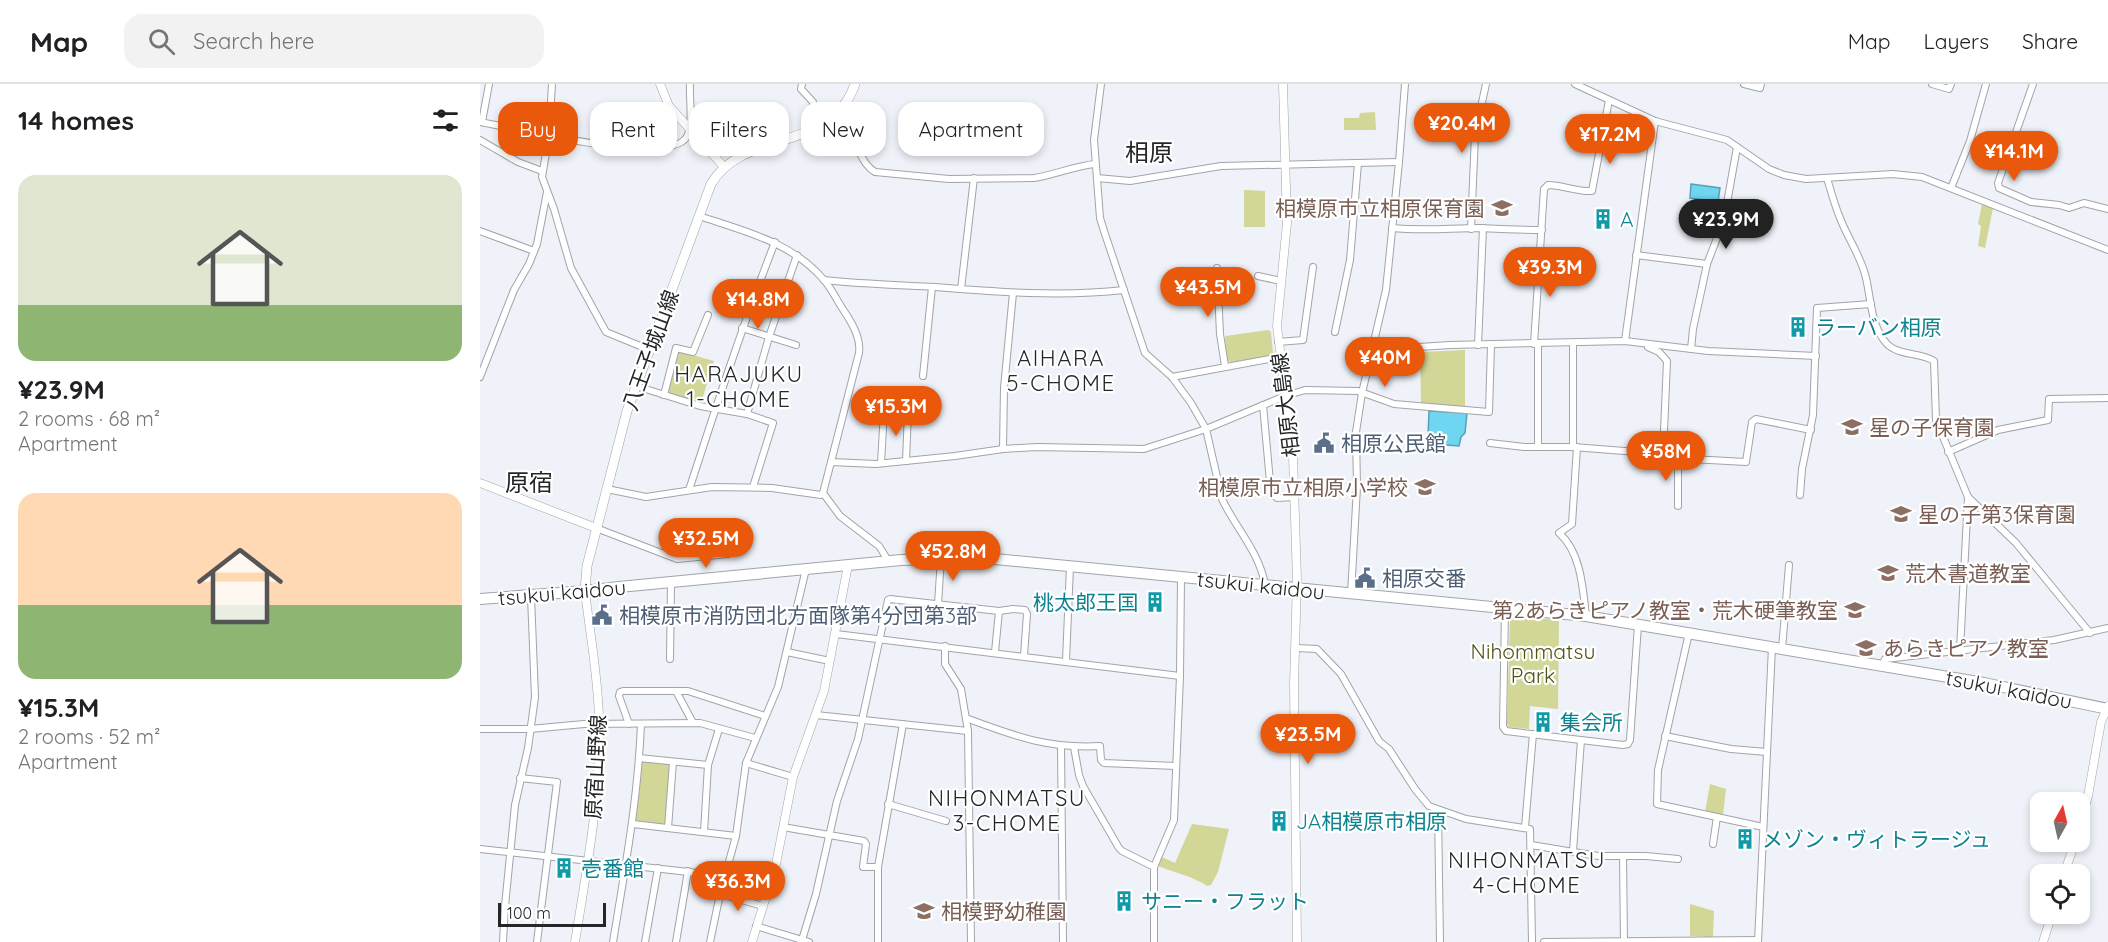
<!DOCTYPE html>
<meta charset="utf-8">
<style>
:root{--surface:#fff;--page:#f2f2f2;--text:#202124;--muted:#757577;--line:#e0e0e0;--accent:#ea580c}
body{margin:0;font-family:Quicksand,"Noto Sans JP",sans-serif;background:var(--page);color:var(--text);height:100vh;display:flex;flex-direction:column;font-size:22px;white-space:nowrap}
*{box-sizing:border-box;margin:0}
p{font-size:20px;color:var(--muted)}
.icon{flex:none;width:33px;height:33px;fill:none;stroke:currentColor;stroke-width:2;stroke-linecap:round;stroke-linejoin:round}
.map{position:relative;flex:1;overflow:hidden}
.drawer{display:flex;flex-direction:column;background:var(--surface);width:480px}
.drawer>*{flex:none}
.banner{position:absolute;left:18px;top:18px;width:570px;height:54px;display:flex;gap:12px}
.needle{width:39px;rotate:8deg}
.buttons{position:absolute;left:1550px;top:708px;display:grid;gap:12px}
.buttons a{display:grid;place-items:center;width:60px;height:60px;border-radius:12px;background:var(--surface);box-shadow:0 3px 9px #0003;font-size:30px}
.scale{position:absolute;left:18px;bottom:15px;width:108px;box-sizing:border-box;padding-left:6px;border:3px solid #242628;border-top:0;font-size:16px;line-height:21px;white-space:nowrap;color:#242628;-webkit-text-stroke:4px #fff;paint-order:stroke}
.price{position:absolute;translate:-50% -51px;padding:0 14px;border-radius:21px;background:var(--accent);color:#fff;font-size:20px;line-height:39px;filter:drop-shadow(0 2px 3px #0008)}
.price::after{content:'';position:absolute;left:50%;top:36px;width:18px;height:14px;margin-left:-9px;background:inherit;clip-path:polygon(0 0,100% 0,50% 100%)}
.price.selected{background:#222;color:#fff}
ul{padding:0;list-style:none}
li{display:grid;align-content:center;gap:12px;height:318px;padding:0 18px}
li span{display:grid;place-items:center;height:186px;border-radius:18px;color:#555}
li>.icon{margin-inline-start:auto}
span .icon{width:108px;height:108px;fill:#fffc;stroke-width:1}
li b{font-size:26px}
h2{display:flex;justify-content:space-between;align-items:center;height:72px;padding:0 18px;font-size:26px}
.chip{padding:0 21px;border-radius:18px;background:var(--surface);box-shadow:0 3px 9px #0003;font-size:21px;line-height:54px}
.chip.selected{background:var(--accent);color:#fff}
header{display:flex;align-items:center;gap:36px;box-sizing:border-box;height:84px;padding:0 30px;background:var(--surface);border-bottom:2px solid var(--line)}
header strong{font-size:28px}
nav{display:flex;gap:33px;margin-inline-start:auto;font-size:21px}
.search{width:420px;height:54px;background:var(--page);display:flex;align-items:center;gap:15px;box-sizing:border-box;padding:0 21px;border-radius:18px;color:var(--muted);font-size:22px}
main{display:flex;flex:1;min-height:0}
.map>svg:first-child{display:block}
</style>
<header>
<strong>Map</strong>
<div class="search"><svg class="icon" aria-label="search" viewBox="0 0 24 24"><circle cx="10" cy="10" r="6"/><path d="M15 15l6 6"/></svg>Search here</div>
<nav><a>Map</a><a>Layers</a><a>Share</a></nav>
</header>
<main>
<section class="drawer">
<h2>14 homes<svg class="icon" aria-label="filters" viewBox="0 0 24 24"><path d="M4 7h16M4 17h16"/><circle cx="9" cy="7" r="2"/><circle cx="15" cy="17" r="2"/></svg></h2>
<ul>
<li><span style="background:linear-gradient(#dfe7d0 70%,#8fb573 0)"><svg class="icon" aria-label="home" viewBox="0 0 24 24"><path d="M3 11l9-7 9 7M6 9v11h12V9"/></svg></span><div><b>¥23.9M</b><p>2 rooms · 68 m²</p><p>Apartment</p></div></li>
<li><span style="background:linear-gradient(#ffd9b3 60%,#8fb573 0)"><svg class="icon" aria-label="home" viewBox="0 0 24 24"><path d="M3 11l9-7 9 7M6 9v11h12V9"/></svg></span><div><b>¥15.3M</b><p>2 rooms · 52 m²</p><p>Apartment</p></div></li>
</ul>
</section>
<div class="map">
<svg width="1628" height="858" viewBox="0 0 1628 858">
<rect width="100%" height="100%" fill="#eff2f8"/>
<!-- green -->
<g fill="#d2d696">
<path d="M 229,19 L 247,30 L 245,35 L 260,51 L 274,51 L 288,49 L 289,54 L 273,58 L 252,56 L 252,51 L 230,36 L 225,43 L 218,38 Z"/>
<path d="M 895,28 L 896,46 L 864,46 L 864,34 L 879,34 L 880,29 Z"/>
<path d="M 764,106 L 785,107 L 785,143 L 764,143 Z"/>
<path d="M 1502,120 L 1513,124 L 1505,164 L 1498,162 L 1501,142 L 1498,140 Z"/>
<path d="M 788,246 L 791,248 L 793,269 L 790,273 L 751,278 L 747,276 L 745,254 L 746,252 Z"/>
<path d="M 985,266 L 985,323 L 941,320 L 940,268 Z"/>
<path d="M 198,267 L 234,277 L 221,319 L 187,309 Z"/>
<path d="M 1033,531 L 1079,536 L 1078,625 L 1050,622 L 1049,645 L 1029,643 L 1027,640 L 1030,534 Z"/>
<path d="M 159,674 L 193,678 L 188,744 L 153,740 Z"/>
<path d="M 1230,700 L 1246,705 L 1243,731 L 1225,728 Z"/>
<path d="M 712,740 L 749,745 L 738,788 L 731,801 L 727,802 C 713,792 695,789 678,782 L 682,773 L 695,779 Z"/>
<path d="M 1210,820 L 1234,827 L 1233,853 L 1210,852 Z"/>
</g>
<!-- water -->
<g fill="#6fd5f1" stroke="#58a0b5" stroke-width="1.5">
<path d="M 1211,100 L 1240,104 L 1238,118 L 1210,114 Z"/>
<path d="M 949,327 L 987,329 L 985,349 L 981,353 L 979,362 L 953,360 L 953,353 L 948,353 Z"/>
</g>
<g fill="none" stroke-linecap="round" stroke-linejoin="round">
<!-- minor casing -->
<g stroke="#a1a4a9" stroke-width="8">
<g id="minor">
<path d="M 72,0 L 69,51 L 62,93 L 74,125 L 91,184 L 126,248 L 170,266"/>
<path d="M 322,0 L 321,5 L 333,18 L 333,46"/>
<path d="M 621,0 L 614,56 L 620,134 L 624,147 L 665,269 L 692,293 L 711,319 L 726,345 L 742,415 C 755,443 780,469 785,501"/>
<path d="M 1095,0 L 1175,37 L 1247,56 L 1289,85 L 1304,91 L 1326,95 L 1413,90 L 1442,93 L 1628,166"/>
<path d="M 1264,0 L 1280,4 L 1281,0"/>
<path d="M 1452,0 L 1469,5 L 1471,0"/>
<path d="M 1553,0 L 1518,99 L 1519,104 L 1551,118 L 1579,121 L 1589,124 L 1604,119 L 1628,125"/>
<path d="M 0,38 C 34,44 186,82 206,54 C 214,44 209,14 210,0"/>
<path d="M 2,38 L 9,0"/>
<path d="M 339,43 C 348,54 362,48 371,56 C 381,67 382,80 395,88 L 469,95 L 554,94 C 575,91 594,82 615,80"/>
<path d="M 0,56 L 38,78 L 62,87"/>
<path d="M 617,94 L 650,97 L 741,82 L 919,78"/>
<path d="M 1347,94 C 1351,108 1355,122 1360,134 C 1368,155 1381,172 1386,194 C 1391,215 1391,243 1407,260 C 1419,272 1440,268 1454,277 L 1456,336 L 1488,413 L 1536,459 L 1610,549"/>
<path d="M 1471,104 L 1490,57 L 1506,0"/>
<path d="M 912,144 C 944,147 970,144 1001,144 C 1022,145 1042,146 1062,146"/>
<path d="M 991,145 L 995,51 L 1006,0"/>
<path d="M 0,147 L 54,167"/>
<path d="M 1156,171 L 1227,180"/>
<path d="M 737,184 L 740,250 L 745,282"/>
<path d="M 778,192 L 801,197"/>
<path d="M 344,196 C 381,200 418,201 455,203 C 518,208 581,213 644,206"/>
<path d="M 481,205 L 494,94"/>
<path d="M 262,244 L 316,261"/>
<path d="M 855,248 L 870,176 L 878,79"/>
<path d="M 1145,257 L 1175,37"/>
<path d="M 798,258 L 823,256 L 833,183"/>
<path d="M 1054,260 L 1064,105 L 1068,101 C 1083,101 1097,108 1112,107 L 1129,16"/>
<path d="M 998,261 L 1003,144"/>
<path d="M 1168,263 L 1179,268 L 1187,277 L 1183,370"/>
<path d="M 1211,265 L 1213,245 L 1227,180 L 1244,136 L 1257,63"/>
<path d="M 893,266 L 970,261 L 1145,257 L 1228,267 L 1336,272"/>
<path d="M 443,292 L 452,203"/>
<path d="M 0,293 L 34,206 L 49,180 L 57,160 L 67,108"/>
<path d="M 692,293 L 800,273"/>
<path d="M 156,302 L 220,322 L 267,330 L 293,339 L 273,403"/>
<path d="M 184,311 L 196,264 L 213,268 L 228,231"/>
<path d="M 783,321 L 791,409 L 797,414 L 814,413"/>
<path d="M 267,330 L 289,253 L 317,171"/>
<path d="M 1010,359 L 1044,363 L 1093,363 L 1183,370 L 1211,375 L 1266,378 L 1272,338 L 1276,335 L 1331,346"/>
<path d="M 1058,363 L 1058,260"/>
<path d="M 1093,363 L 1093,260"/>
<path d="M 1097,363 L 1092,440 L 1079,449 C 1101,468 1103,505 1106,532"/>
<path d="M 523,365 L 524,304 L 533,209"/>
<path d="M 1468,368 L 1518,346 L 1568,336 L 1569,315 L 1628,314"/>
<path d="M 351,378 L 396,380 L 475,372 L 523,365 L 557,363 L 664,365 L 726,345 L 805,312 L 825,306 L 878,307 L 914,320 L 1009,328 L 1011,261"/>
<path d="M 401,379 L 404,327 L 406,323 L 425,324 L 428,327 L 426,377"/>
<path d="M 127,405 L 166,413 L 232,403 L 292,404 L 341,411 L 343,409 L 379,269 C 381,254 372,239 364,227 C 357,217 352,205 344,196 C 312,158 264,147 219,132"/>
<path d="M 209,406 C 236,323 263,240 295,158"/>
<path d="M 343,409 L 360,432 L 399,462 L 409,478"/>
<path d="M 1320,411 L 1322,385 L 1333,331 L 1337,224 L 1391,220"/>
<path d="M 1198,422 L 1198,373"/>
<path d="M 116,444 L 197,475 L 248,470"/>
<path d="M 871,510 L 877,403 L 876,348 L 882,309 L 906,206 L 919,78 L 925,0"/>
<path d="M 458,520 L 461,474"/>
<path d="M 1025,525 L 1023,643 L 1026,647 L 1143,661 L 1148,660 L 1150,656 L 1158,541"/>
<path d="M 519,527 L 533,525 L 545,526 L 547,530 L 544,572"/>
<path d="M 1209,549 L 1178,686 L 1177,720 L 1283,743"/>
<path d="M 356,550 L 700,592"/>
<path d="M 465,562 L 465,580 L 481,605 L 488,647 L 491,858"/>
<path d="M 816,564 L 837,565 L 861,590 L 899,657 L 909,665 L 935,705 L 949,722 L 986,735 L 1050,745 L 1052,858"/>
<path d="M 1302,565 L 1309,481"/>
<path d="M 1480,566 L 1488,413"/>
<path d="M 307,568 L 350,577"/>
<path d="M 190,575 L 191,499"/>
<path d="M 586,577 L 590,482"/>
<path d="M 1402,582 L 1405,575 L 1574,556 L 1628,544"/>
<path d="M 196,607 L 213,639"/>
<path d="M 336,631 L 488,647"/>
<path d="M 486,634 C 535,652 567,665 620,662 L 621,676 L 624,679 L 696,682"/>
<path d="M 149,640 L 139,612 L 140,608 L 143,607 L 208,607 L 285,632"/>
<path d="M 0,645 L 50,645 L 104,640 L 220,639 L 275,654"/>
<path d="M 1185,652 L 1251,665 L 1287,668"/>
<path d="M 581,662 L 583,858"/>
<path d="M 594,663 L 599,691 L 603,702 L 639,764 L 642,767 L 674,783"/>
<path d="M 159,674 L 228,681"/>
<path d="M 266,679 L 313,693"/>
<path d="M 40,694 L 77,698 L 57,858"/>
<path d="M 408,720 L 466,737"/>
<path d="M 958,726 L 960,858"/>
<path d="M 153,740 L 256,752"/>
<path d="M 303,743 L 384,757 L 386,760 L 383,783 L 398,783"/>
<path d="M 1045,743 L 1053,650"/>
<path d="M 188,744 L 193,678"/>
<path d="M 224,748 L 228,681 L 239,645"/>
<path d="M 1233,760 L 1237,733"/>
<path d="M 1051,761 L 1118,772 L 1166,772 L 1198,775"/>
<path d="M 0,765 L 245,792"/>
<path d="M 1093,767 L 1101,656"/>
<path d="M 1143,772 L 1144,858"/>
<path d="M 240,810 L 283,822"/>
<path d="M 276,842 L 329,858"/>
<path d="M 322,856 L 336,810 L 357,717 L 378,655 L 408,516 L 410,515 L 519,527 L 515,568"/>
<path d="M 23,858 L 25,822 L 35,721 L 48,664 L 55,613 L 51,512"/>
<path d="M 133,858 C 145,785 158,714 161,640"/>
<path d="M 165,858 L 178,784"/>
<path d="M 196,858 L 208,787"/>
<path d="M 230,858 L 240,810 L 256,752 L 266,679 L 298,603 L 326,485"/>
<path d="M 398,858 L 398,783 L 423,640"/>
<path d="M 674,858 L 674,783 L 694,736 L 700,592 L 701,493"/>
<path d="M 1064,858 L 1278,856"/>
<path d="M 1278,858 L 1292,563"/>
</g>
</g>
<!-- tertiary casing -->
<g stroke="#a1a4a9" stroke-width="9">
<g id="tertiary">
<path d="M 180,0 L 189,22 L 244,83"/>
<path d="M 803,0 L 807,139 L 797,242 L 813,372 L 817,496 L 814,601 L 817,858"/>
<path d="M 0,399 L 116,444"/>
<path d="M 1599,744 L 1608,712 L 1621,638 L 1628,622"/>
<path d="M 1584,790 L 1595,758"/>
<path d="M 95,858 C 107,784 121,710 119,635 C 118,592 110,550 105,507"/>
<path d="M 272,858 L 296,780 L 313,693 L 344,607 L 368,481"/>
<path d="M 1563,858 L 1572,830"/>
</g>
</g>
<!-- secondary casing -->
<g stroke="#a1a4a9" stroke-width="10">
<path id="secondary" d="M 105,507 L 107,482 L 147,327 L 231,100 C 264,44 351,70 375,0"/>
</g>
<!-- trunk casing -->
<g stroke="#a1a4a9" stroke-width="12">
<path id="trunk" d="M 0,515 L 105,507 L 139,503 L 421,476 L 477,474 L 515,475 L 1106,532 L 1504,599 L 1628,625"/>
</g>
<!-- minor -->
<use href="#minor" stroke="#fff" stroke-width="6"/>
<!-- tertiary -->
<use href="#tertiary" stroke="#fff" stroke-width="8"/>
<!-- secondary -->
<use href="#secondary" stroke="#fff" stroke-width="9"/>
<!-- trunk -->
<use href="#trunk" stroke="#fff" stroke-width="10"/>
</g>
<!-- icons -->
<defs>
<g id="school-bare" transform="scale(1.62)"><path d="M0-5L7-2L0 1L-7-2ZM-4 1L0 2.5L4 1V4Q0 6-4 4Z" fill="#8d6e63" stroke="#fff" stroke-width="2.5" paint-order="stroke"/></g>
<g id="building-bare" transform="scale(1.62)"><path d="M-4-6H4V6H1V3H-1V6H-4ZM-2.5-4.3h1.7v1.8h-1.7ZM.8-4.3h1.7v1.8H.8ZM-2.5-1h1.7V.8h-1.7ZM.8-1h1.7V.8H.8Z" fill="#0f9aa8" stroke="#fff" stroke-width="2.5" paint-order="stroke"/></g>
<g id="civic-bare" transform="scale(1.62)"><path d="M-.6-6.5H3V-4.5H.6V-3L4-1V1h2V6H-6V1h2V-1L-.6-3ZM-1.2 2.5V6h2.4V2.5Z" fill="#5c6f8a" stroke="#fff" stroke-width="2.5" paint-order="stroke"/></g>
<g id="university-bare" transform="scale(1.62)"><path d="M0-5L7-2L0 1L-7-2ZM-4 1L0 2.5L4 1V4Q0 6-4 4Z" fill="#8d6e63" stroke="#fff" stroke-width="2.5" paint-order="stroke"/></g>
</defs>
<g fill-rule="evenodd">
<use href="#school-bare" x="1022" y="124"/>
<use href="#building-bare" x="1123" y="135"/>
<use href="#building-bare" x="1318" y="243"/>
<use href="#school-bare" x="1372" y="343"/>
<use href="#civic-bare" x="844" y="359"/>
<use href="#school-bare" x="945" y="403"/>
<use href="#school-bare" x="1421" y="430"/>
<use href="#university-bare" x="1408" y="489"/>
<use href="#civic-bare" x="885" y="494"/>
<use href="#building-bare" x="675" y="518"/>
<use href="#university-bare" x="1375" y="526"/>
<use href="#civic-bare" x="122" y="531"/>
<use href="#university-bare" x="1386" y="564"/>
<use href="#building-bare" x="1063" y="638"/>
<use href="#building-bare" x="799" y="737"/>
<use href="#building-bare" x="1265" y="755"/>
<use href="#building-bare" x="84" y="784"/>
<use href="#building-bare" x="644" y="817"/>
<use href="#school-bare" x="444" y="827"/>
</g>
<g text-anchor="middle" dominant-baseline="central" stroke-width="4.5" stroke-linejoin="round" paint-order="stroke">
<!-- education labels -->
<g font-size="21" fill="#785e54" stroke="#fff" text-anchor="start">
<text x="1005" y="124" text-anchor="end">相模原市立相原保育園</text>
<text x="1389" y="343">星の子保育園</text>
<text x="928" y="403" text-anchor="end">相模原市立相原小学校</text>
<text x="1438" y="430">星の子第3保育園</text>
<text x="1425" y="489">荒木書道教室</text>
<text x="1358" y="526" text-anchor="end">第2あらきピアノ教室・荒木硬筆教室</text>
<text x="1403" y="564">あらきピアノ教室</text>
<text x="461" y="827">相模野幼稚園</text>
</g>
<!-- culture labels -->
<g font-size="21" fill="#0d838f" stroke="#fff" text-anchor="start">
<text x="1140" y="135">A</text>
<text x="1335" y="243">ラーバン相原</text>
<text x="658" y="518" text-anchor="end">桃太郎王国</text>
<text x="1080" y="638">集会所</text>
<text x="816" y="737">JA相模原市相原</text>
<text x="1282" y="755">メゾン・ヴィトラージュ</text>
<text x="101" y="784">壱番館</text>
<text x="661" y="817">サニー・フラット</text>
</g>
<!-- street labels -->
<g font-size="21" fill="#242628" stroke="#fff">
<text transform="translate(170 266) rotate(-70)">八王子城山線</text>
<text transform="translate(805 321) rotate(-97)">相原大島線</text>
<text transform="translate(781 501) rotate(6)">tsukui kaidou</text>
<text transform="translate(82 508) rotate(-5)">tsukui kaidou</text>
<text transform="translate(1529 605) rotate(11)">tsukui kaidou</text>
<text transform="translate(115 683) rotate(-87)">原宿山野線</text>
</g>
<!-- service labels -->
<g font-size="21" fill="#4e5e75" stroke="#fff" text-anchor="start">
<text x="861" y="359">相原公民館</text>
<text x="902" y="494">相原交番</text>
<text x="139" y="531">相模原市消防団北方面隊第4分団第3部</text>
</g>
<!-- park labels -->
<g font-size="21" fill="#505115" stroke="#fff">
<text x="1053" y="567">Nihommatsu<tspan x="1053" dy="24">Park</tspan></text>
</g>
<!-- neighbourhood labels -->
<g font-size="22" letter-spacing="1.5" fill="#242628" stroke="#fff">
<text x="581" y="274">AIHARA<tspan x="581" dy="25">5-CHOME</tspan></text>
<text x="259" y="290">HARAJUKU<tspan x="259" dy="25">1-CHOME</tspan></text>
<text x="527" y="714">NIHONMATSU<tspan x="527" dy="25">3-CHOME</tspan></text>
<text x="1047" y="776">NIHONMATSU<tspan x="1047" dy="25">4-CHOME</tspan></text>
</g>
<!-- quarter labels -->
<g font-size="24" fill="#242628" stroke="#fff">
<text x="669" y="68">相原</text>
<text x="49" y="398">原宿</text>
</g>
</g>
</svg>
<div class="buttons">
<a><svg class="needle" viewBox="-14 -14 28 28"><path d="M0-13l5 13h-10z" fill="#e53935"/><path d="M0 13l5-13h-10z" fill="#757577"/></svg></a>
<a><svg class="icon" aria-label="locate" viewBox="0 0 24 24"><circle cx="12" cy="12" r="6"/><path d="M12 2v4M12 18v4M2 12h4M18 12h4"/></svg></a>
</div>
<div class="scale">100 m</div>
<b class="price" style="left:982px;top:70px">¥20.4M</b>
<b class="price" style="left:1130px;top:81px">¥17.2M</b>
<b class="price" style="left:1534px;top:98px">¥14.1M</b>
<b class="price selected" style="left:1246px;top:166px">¥23.9M</b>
<b class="price" style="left:1070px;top:214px">¥39.3M</b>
<b class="price" style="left:728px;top:234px">¥43.5M</b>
<b class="price" style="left:278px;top:246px">¥14.8M</b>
<b class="price" style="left:905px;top:304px">¥40M</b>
<b class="price" style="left:416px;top:353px">¥15.3M</b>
<b class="price" style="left:1186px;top:398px">¥58M</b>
<b class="price" style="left:226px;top:485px">¥32.5M</b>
<b class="price" style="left:473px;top:498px">¥52.8M</b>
<b class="price" style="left:828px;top:681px">¥23.5M</b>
<b class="price" style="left:258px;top:828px">¥36.3M</b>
<div class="banner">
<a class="chip selected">Buy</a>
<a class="chip">Rent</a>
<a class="chip">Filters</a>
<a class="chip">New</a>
<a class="chip">Apartment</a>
</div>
</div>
</main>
